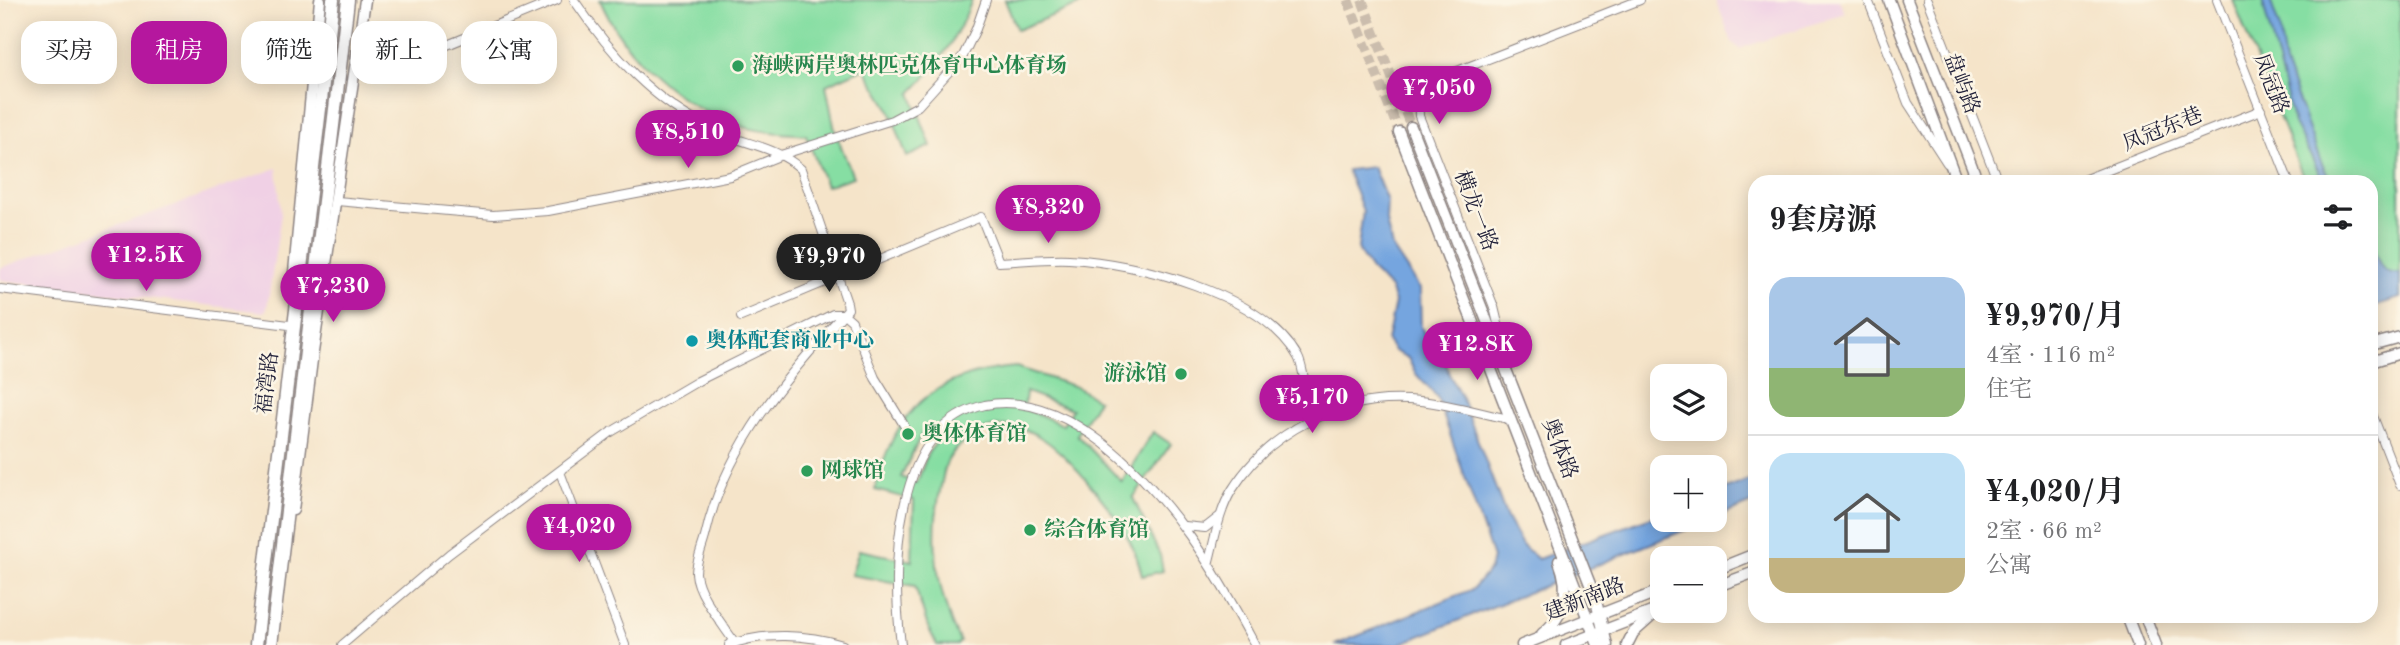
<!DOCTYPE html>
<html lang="zh">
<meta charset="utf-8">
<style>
:root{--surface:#fff;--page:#f2f2f2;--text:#202124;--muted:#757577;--line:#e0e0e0;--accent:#b5179e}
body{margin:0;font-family:"Old Standard TT","Noto Serif SC",serif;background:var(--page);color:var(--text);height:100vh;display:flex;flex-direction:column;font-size:26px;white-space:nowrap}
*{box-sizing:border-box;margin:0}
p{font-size:23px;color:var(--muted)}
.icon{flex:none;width:38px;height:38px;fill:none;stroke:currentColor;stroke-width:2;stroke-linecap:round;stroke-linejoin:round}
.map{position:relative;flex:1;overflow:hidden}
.details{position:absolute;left:1748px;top:175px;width:630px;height:448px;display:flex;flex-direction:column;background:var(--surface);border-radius:21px;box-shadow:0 4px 18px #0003}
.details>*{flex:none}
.banner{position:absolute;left:21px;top:21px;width:665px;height:63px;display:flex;gap:14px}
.buttons{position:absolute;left:1650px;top:364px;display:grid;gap:14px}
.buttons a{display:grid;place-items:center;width:77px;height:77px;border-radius:14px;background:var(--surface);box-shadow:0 4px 18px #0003;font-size:35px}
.price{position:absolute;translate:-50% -60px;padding:0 16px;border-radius:24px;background:var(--accent);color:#fff;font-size:23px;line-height:46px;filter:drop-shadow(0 2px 4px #0008)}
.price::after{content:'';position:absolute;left:50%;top:42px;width:21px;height:16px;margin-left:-10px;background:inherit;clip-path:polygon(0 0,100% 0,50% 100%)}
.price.selected{background:#222;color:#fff}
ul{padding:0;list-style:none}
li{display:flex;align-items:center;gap:21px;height:175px;padding:0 21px}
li+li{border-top:2px solid var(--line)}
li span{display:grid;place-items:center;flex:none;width:196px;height:140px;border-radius:21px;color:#555}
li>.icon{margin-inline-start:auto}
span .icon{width:84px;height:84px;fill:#fffc;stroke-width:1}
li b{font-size:30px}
h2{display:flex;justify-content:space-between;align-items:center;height:84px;padding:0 21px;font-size:30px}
.chip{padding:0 24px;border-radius:21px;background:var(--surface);box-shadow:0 4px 18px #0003;font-size:24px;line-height:63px}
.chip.selected{background:var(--accent);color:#fff}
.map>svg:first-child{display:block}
</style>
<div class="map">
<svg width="2400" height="645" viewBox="0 0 2400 645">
<rect width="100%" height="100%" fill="#fcf5e5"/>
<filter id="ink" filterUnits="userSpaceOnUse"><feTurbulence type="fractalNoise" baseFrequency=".0143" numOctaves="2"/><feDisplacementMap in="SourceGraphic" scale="14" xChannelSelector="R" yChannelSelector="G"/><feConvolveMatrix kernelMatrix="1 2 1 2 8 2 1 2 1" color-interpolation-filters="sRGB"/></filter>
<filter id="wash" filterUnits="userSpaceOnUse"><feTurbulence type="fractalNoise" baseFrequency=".00686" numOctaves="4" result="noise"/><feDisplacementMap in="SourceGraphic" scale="28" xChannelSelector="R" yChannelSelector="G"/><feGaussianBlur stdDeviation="1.57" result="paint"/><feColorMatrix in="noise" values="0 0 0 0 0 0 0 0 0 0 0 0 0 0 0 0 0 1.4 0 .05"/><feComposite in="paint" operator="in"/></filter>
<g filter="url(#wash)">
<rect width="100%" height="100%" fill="#f5e4c9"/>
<!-- built -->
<g fill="#f0d0e5">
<path d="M 1716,0 L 1839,0 L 1845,13 L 1739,49 L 1732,42 Z"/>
<path d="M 277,168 L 281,214 L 267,308 L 264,312 L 0,280 L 0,268 Z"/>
</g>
<!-- park -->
<g fill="#86dea3" stroke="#54806f" stroke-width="2" fill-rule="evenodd">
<path d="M 600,0 L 972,0 C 958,37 939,64 911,93 L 931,146 L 907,157 L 889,108 L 864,68 L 826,85 L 835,131 L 853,177 L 826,186 L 806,135 C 783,133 758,132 736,125 C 679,106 624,56 600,0 Z"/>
<path d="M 1005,0 L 1091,0 L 1017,30 Z"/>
<path d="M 2233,0 L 2400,0 L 2400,273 L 2371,281 L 2371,182 L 2305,182 Z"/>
<path d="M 1016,367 L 1076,387 L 1098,400 L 1077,435 L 1122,482 L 1153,432 L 1171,444 L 1133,498 L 1160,555 L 1163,571 L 1142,576 C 1135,541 1115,515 1093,488 C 1066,455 1025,409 979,432 C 966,439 955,447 948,460 C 944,467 943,478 941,486 C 929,539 936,593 960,642 L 957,645 L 937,645 L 928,627 L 915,586 L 851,575 L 859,550 L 912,561 L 914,500 L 875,490 C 893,411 934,373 1016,367 ZM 1026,392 L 1072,409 L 1063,425 L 1024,408 ZM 922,433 L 936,443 L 928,453 L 917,483 L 901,477 Z"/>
</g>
<!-- water -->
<g fill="#74a5df" stroke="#4b648d" stroke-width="2">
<path d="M 2262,0 L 2270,0 L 2279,26 L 2285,64 L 2320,160 L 2331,182 L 2324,182 L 2294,124 Z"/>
<path d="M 1373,167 L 1387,201 L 1386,221 L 1392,247 L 1420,289 L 1421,327 L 1427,339 L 1442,349 L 1449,374 L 1461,396 L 1507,518 L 1522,545 L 1538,559 L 1662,513 L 1662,520 L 1710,520 L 1397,645 L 1335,645 L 1473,589 L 1490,569 L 1493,558 L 1437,397 L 1415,373 L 1408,358 L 1394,351 L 1387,341 L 1395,302 L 1390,288 L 1371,270 L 1361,255 L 1358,248 L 1363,211 L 1347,170 Z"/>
<path d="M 2371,242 C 2378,258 2379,276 2400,273 L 2400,298 L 2371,307 Z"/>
<path d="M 1755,478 L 1755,502 L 1715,518 L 1715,493 Z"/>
</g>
</g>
<g filter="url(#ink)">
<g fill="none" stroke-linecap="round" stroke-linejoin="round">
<!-- major-tunnel -->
<g stroke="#cbbdad" stroke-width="10" stroke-dasharray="10 5" stroke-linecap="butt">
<path d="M 1348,0 L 1399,132"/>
<path d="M 1362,0 L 1411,127"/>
</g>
<!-- minor casing -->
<g stroke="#8c8382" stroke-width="10">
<g id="minor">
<path d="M 574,0 C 610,53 654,103 714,130 C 745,145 774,145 801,169 L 847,303 L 848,309 C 787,375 725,447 705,537 C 702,548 696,562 696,573 C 697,594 724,626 735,643"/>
<path d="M 1868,0 L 1908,103 L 1947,163"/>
<path d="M 1927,0 L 1998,182"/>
<path d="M 2217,0 L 2289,182"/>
<path d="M 354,72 L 391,68 L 557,0"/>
<path d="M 2078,182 L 2261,110"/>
<path d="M 337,201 L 493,215 L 548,211 L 730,176 L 784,154 L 892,120 L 918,106 L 963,56 L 976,29 L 986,0"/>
<path d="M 0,289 L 289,325"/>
<path d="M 741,317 L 981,217 L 999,262 C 1022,261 1046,258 1069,259 C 1137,263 1261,292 1298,357 C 1305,370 1307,403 1310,419"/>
<path d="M 1507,361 L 1494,307 L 1419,116 L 1418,92 L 1429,82 L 1640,0"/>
<path d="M 2371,411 L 2400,485"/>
<path d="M 560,472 L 625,645"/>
<path d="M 1185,526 L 1205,528 L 1219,517"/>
<path d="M 1209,561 C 1215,538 1219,511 1232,490 C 1269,431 1340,396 1409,400 C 1442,402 1476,412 1509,419"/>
<path d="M 342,645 L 449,554 L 611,432 L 698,381 L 833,314 L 844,314 L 852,321 L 875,378 L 904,425"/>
<path d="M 729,645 C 764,632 807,634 843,645"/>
<path d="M 901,645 C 892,570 891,427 985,405 C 1028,396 1070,418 1103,443 C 1171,496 1215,570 1255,645"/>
</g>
</g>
<!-- major casing -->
<g stroke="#8c8382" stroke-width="13">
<g id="major">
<path d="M 1889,0 L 1957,182"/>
<path d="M 1907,0 L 1978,182"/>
<path d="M 1411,127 L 1595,597 L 1607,645"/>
<path d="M 1399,132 L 1598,645"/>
<path d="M 292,293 L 320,0"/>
<path d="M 2371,345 L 2400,337"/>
<path d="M 2371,362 L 2400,353"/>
<path d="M 293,510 L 313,352 L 365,0"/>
<path d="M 1715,570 L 1755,554"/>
<path d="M 1715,587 L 1755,572"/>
<path d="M 2127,616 L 2138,645"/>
<path d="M 2145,616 L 2156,645"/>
<path d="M 1542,634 C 1567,614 1570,589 1559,561"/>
<path d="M 1522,645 L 1662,590"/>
<path d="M 1566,645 L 1662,608"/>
<path d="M 1627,645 L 1633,633 L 1652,616"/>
</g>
</g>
<!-- highway casing -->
<g stroke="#8c8382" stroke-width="15">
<g id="highway">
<path d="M 256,645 L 333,0"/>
<path d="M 271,645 L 348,0"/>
</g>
</g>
<!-- minor -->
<use href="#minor" stroke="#fff" stroke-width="8"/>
<!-- major -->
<use href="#major" stroke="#fff" stroke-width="10"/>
<!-- highway -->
<use href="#highway" stroke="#fff" stroke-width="12"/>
</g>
</g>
<!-- markers -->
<g fill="#2e9e5b" stroke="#fcf5e5" stroke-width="2.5">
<circle cx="738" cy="66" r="7"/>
<circle cx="1181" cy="374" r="7"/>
<circle cx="908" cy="434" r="7"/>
<circle cx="807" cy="471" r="7"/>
<circle cx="1030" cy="530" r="7"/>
</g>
<circle fill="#0f9aa8" stroke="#fcf5e5" stroke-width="2.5" cx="692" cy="341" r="7"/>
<g text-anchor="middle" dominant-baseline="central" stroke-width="5" stroke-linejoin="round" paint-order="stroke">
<!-- leisure labels -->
<g font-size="21" font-weight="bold" fill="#27864d" stroke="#fcf5e5" text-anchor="start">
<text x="752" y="66">海峡两岸奥林匹克体育中心体育场</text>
<text x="1167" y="374" text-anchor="end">游泳馆</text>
<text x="922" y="434">奥体体育馆</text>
<text x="821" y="471">网球馆</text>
<text x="1044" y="530">综合体育馆</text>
</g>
<!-- street labels -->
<g font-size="21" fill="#22223b" stroke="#fcf5e5">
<text transform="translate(1961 84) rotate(69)">盘屿路</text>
<text transform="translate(2270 84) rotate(69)">凤冠路</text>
<text transform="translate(2163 130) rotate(-22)">凤冠东巷</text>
<text transform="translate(1475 211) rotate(69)">横龙一路</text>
<text transform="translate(268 383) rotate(-83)">福湾路</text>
<text transform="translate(1559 449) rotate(69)">奥体路</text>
<text transform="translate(1585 600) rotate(-21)">建新南路</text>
</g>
<!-- culture labels -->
<g font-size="21" font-weight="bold" fill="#0d838f" stroke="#fcf5e5" text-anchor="start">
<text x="706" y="341">奥体配套商业中心</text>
</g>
</g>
</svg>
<div class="buttons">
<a><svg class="icon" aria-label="layers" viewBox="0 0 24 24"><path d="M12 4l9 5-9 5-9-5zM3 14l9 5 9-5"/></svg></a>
<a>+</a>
<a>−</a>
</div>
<b class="price" style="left:1439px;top:126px">¥7,050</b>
<b class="price" style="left:688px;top:170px">¥8,510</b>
<b class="price" style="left:1048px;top:245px">¥8,320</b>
<b class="price" style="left:146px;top:293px">¥12.5K</b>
<b class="price selected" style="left:829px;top:294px">¥9,970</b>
<b class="price" style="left:333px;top:324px">¥7,230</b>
<b class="price" style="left:1477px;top:382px">¥12.8K</b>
<b class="price" style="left:1312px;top:435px">¥5,170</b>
<b class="price" style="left:579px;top:564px">¥4,020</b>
<div class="banner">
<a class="chip">买房</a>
<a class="chip selected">租房</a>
<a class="chip">筛选</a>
<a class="chip">新上</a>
<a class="chip">公寓</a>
</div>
<section class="details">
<h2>9套房源<svg class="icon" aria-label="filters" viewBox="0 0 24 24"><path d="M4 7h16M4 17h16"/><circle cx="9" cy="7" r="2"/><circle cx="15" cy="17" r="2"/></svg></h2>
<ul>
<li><span style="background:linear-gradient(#a9c7e8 65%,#8fb573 0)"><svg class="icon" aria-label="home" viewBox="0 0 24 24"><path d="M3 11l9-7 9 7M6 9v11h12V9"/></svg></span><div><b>¥9,970/月</b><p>4室 · 116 m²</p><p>住宅</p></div></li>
<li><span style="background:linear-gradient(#bfe0f5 75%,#c2b280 0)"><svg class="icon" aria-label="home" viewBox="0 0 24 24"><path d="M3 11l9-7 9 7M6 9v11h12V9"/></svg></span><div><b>¥4,020/月</b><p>2室 · 66 m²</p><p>公寓</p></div></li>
</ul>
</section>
</div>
